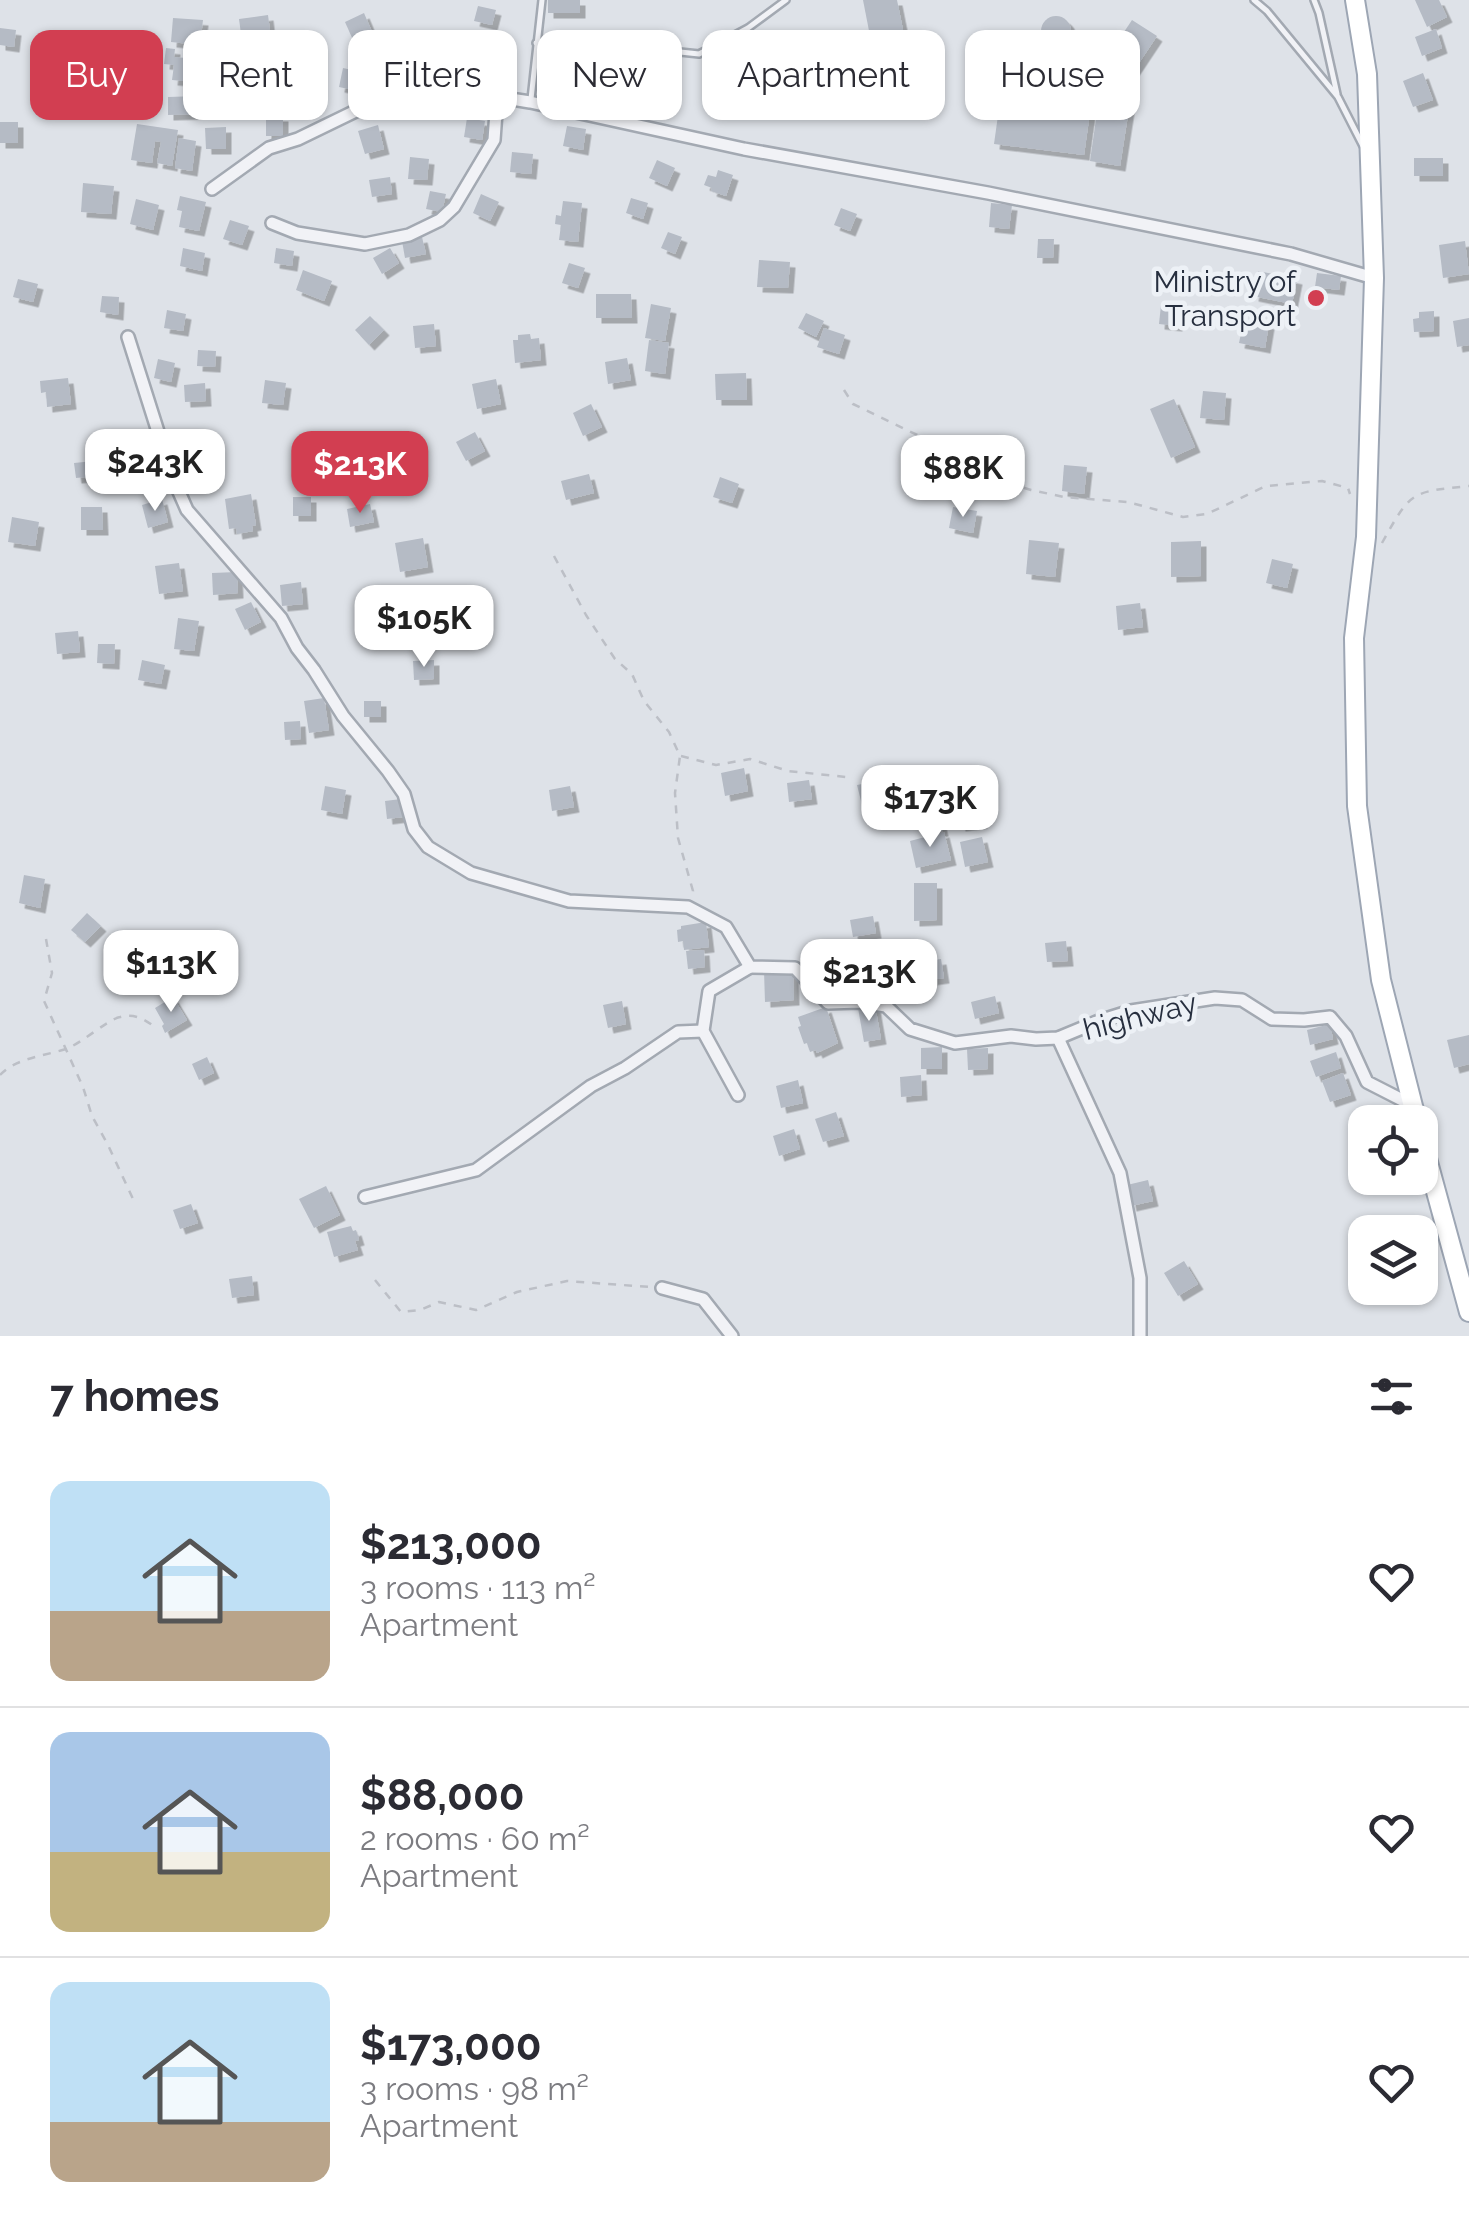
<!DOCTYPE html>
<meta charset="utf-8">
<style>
:root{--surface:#fff;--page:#f2f2f3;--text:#2b2b33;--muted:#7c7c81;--line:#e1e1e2;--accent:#d23e51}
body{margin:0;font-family:Raleway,sans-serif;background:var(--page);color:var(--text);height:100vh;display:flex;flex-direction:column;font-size:38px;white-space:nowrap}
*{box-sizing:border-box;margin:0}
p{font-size:32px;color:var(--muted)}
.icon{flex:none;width:55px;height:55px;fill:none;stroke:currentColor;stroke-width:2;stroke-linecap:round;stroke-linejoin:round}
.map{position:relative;height:1336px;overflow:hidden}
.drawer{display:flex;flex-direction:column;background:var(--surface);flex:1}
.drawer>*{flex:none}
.top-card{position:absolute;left:30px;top:30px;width:1410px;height:90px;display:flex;gap:20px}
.buttons{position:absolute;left:1348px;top:1105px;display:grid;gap:20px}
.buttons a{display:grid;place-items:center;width:90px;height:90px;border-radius:20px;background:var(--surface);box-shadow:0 2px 8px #0004;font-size:50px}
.price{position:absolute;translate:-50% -85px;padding:0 22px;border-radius:20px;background:#fff;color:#222;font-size:32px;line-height:65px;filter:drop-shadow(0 2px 5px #0008)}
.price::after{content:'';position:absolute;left:50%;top:60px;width:30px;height:22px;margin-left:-15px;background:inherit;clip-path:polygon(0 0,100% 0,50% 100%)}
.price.active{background:var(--accent);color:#fff}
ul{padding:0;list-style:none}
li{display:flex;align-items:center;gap:30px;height:250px;padding:0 50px}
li+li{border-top:2px solid var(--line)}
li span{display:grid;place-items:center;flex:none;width:280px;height:200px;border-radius:20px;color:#555}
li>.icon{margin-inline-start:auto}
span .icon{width:120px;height:120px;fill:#fffc;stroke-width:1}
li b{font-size:42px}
h2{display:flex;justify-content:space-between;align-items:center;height:120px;padding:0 50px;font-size:42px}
.pill{padding:0 35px;border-radius:20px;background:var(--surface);box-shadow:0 2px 8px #0004;font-size:35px;line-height:90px}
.pill.active{background:var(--accent);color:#fff}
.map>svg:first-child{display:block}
</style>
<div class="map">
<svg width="1469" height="1336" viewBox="0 0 1469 1336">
<defs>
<filter id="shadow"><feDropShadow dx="5.5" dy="5.5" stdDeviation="0" flood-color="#0004"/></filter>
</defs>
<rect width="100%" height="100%" fill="#dee2e8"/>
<!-- building -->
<g fill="#b5bbc5" filter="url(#shadow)">
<rect x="548" y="0" width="32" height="13"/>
<path d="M 863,0 L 897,0 L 911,70 L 878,77 Z"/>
<path d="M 1415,0 L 1439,0 L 1447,17 L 1427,27 Z"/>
<path d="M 478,6 L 496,10 L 492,25 L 474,21 Z"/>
<path d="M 364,13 L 372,32 L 353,40 L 345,22 Z"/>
<path d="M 268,15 L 270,31 L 241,34 L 239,19 Z"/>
<circle cx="1056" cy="31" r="15"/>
<path d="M 173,18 L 203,20 L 200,45 L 171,42 Z"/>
<path d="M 1132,20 L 1157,36 L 1129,78 L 1104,62 Z"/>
<path d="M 0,28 L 16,30 L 14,47 L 0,45 Z"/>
<path d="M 1436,29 L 1442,48 L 1422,56 L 1415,37 Z"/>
<path d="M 263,34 L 265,50 L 274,49 L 275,63 L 258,65 L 257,60 L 241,62 L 238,37 Z"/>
<path d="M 166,48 L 175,49 L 174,57 L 198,59 L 195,82 L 172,80 L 174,65 L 164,64 Z"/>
<path d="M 222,52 L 222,83 L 204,84 L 204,78 L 201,78 L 203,53 Z"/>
<path d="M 609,59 L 641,66 L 635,96 L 624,94 L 623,97 L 604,93 L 605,88 L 596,86 L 601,62 L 608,63 Z"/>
<path d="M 137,67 L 154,70 L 150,89 L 133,86 Z"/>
<path d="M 343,68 L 383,77 L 377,99 L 357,95 L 358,91 L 339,87 Z"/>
<path d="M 269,72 L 269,97 L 246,97 L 245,73 Z"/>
<path d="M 1423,73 L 1433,100 L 1413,107 L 1403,81 Z"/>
<path d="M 913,74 L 915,88 L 883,93 L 881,79 Z"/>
<path d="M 199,96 L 199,114 L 168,115 L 168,97 Z"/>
<path d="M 1099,98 L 1130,102 L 1120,166 L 1090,161 Z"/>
<path d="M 1000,101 L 1090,112 L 1084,155 L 994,144 Z"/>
<rect x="266" y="116" width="17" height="20"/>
<path d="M 467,118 L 485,121 L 482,140 L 464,137 Z"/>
<rect x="0" y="122" width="18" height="21"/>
<path d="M 137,124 L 178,130 L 172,166 L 157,163 L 161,142 L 155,141 L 152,163 L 131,160 Z"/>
<path d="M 378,125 L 384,149 L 365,154 L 358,131 Z"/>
<path d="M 567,126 L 586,129 L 583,150 L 563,146 Z"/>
<path d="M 226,127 L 226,149 L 206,149 L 205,128 Z"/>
<path d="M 179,138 L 196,141 L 192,171 L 175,168 Z"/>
<path d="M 512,152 L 533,154 L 531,174 L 510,172 Z"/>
<path d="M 410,157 L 429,159 L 427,180 L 408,179 Z"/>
<rect x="1414" y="158" width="29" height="18"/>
<path d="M 657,160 L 675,168 L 667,186 L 649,178 Z"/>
<path d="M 718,170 L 733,175 L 726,196 L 711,191 L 712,188 L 704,185 L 708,175 L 716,177 Z"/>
<path d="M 390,177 L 392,194 L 372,197 L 369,180 Z"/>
<path d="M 83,183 L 114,186 L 111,214 L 81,212 Z"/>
<path d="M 430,191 L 446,194 L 442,212 L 426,209 Z"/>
<path d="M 481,194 L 499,202 L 490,221 L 473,213 Z"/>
<path d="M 180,196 L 206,202 L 199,231 L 179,227 L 182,211 L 177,210 Z"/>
<path d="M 631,198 L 648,203 L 643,219 L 626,213 Z"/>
<path d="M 136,199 L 159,205 L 153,230 L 130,224 Z"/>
<path d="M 563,201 L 582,203 L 578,242 L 559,240 L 561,225 L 555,224 L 556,215 L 561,216 Z"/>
<path d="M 991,203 L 1012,205 L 1009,229 L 989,227 Z"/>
<path d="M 841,208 L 857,214 L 850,231 L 834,225 Z"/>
<path d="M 230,220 L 249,226 L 242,245 L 223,239 Z"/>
<path d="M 668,232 L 682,237 L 675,254 L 661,248 Z"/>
<path d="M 422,237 L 426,254 L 405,258 L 402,241 Z"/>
<path d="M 1038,239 L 1054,239 L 1053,258 L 1037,258 Z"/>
<path d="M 1465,241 L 1469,274 L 1443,278 L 1439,245 Z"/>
<path d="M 183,248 L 205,253 L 202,271 L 180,266 Z"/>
<path d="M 276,248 L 294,251 L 292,266 L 274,263 Z"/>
<path d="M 390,248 L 399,263 L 382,274 L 373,258 Z"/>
<path d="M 759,260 L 790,262 L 788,288 L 757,287 Z"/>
<path d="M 569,263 L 585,268 L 578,288 L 562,283 Z"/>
<path d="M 303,270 L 332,281 L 324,301 L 296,290 Z"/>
<path d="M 1258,271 L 1297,279 L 1292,304 L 1253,296 Z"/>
<path d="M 1317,273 L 1341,276 L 1339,290 L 1315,287 Z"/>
<path d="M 18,279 L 38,284 L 33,302 L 13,297 Z"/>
<path d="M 596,294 L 631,294 L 632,318 L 596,318 Z"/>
<path d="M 102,296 L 119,297 L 118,315 L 100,312 Z"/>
<path d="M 651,304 L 671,308 L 665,341 L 645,338 Z"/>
<path d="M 1161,305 L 1179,307 L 1177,326 L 1159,324 Z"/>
<path d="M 167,310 L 186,314 L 183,331 L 164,328 Z"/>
<path d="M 1434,311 L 1434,331 L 1414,332 L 1413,319 L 1419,318 L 1419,312 Z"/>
<path d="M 806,313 L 824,321 L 816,337 L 798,328 Z"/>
<path d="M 370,316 L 384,330 L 369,345 L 355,330 Z"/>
<path d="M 1469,318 L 1469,345 L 1457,347 L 1453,321 Z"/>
<path d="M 1244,319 L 1269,324 L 1265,348 L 1239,343 Z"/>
<path d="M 434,324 L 436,346 L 415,348 L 413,326 Z"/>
<path d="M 824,328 L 845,335 L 839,354 L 817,347 Z"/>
<path d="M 530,334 L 531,339 L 539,338 L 541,360 L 515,363 L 513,340 L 518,340 L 518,335 Z"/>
<path d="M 649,340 L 669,343 L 665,374 L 645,371 Z"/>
<path d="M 198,350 L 216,351 L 215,367 L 197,366 Z"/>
<path d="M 627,358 L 631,380 L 608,384 L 605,362 Z"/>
<path d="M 158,359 L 175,363 L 171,382 L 154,378 Z"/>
<path d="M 746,373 L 747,400 L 716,400 L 715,374 Z"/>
<path d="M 68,378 L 71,404 L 47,407 L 46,392 L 41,393 L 40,381 Z"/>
<path d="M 496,379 L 501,404 L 477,409 L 472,384 Z"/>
<path d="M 265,380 L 286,383 L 283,405 L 262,403 Z"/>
<path d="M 205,383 L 206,401 L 185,402 L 184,385 Z"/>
<path d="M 1203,391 L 1226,393 L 1224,420 L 1200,418 Z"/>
<path d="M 1174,399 L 1195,447 L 1171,458 L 1150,409 Z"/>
<path d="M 591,404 L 602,427 L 583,436 L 573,413 Z"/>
<path d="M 475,432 L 485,451 L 466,461 L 456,442 Z"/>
<path d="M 146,440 L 151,467 L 128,471 L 123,444 Z"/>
<path d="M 94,461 L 96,476 L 76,478 L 74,463 Z"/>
<path d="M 1064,465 L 1087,467 L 1084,494 L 1062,491 Z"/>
<path d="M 589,474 L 594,493 L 566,500 L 561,481 Z"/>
<path d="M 720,477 L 739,484 L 732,503 L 713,497 Z"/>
<path d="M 251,494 L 256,525 L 252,526 L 253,531 L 237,534 L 236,528 L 229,529 L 225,499 Z"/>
<rect x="293" y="497" width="18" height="19"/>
<path d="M 162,499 L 168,522 L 148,528 L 142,505 Z"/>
<path d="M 370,504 L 374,522 L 350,527 L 347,509 Z"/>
<path d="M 81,507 L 102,507 L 103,530 L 81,530 Z"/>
<path d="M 953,507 L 977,511 L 973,533 L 949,528 Z"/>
<path d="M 12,517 L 39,522 L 35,546 L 8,542 Z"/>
<path d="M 423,538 L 428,567 L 400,572 L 395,543 Z"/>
<path d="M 1029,540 L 1059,543 L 1055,577 L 1026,574 Z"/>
<path d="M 1201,541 L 1201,576 L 1171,577 L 1171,542 Z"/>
<path d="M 1272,559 L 1293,564 L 1287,588 L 1266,583 Z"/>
<path d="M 179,563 L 183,591 L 159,594 L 155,566 Z"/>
<path d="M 237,572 L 238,593 L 213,595 L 212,573 Z"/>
<path d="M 301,582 L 303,604 L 282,606 L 280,585 Z"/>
<path d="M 251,602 L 261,622 L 245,630 L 235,609 Z"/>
<path d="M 1140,603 L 1143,627 L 1118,630 L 1116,606 Z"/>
<path d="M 178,618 L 199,621 L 194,651 L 174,649 Z"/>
<path d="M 78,631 L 80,652 L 57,654 L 55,633 Z"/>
<path d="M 98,644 L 115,644 L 114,664 L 97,663 Z"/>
<path d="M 142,660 L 165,665 L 161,684 L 138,680 Z"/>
<path d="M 434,660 L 434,679 L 414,680 L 413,661 Z"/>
<path d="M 324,698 L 329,730 L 309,733 L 304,701 Z"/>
<rect x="364" y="701" width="17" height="16"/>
<path d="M 300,721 L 301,739 L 285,740 L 284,722 Z"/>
<path d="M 744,768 L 748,791 L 725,796 L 721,773 Z"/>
<path d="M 976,771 L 978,789 L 959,791 L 957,774 Z"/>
<path d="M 809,780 L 812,799 L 789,802 L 787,783 Z"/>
<path d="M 877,781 L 881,800 L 862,805 L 857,785 Z"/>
<path d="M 325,786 L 346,790 L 342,814 L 321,810 Z"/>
<path d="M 570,786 L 574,807 L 552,811 L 549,790 Z"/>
<path d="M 979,797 L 982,823 L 960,826 L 957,800 Z"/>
<path d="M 401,799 L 403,817 L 387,819 L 385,801 Z"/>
<path d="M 936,800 L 943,831 L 922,835 L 915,805 Z"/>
<path d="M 944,832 L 951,860 L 916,868 L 910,841 Z"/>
<path d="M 982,837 L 988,862 L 965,867 L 960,842 Z"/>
<path d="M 24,875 L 45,879 L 40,908 L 19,903 Z"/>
<path d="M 914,883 L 937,883 L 937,920 L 914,921 Z"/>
<path d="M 87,913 L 101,926 L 85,942 L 71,930 Z"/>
<path d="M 873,916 L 876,933 L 853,937 L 850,920 Z"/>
<path d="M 706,922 L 709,947 L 684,950 L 683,941 L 678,942 L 677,930 L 681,929 L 681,926 Z"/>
<path d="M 1066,941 L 1068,961 L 1047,962 L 1045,943 Z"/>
<path d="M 704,950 L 705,967 L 688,969 L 686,951 Z"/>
<path d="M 906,953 L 910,984 L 890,987 L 885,956 Z"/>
<path d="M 941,959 L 944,978 L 923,981 L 920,962 Z"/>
<path d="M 793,970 L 794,1000 L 765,1002 L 764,971 Z"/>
<path d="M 995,996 L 999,1013 L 975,1019 L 971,1002 Z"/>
<path d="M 173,997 L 187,1020 L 165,1033 L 162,1026 L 164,1024 L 155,1008 Z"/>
<path d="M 622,1001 L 626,1024 L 608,1028 L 603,1005 Z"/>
<path d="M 875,1005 L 881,1039 L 864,1042 L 858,1008 Z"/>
<path d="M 826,1007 L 838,1043 L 817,1053 L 816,1050 L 810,1052 L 807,1043 L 804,1044 L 798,1027 L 801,1026 L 798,1017 Z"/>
<path d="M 1330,1024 L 1333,1039 L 1310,1045 L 1307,1030 Z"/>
<path d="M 1469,1035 L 1469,1064 L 1454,1068 L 1447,1040 Z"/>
<path d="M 942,1047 L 942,1069 L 921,1069 L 921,1048 Z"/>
<path d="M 988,1048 L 988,1069 L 968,1070 L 967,1049 Z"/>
<path d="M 1336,1052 L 1341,1068 L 1316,1077 L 1310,1061 Z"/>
<path d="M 207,1057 L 214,1073 L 199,1080 L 192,1064 Z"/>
<path d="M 1343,1073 L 1351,1095 L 1330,1102 L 1322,1081 Z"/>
<path d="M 921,1075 L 922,1095 L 901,1097 L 900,1077 Z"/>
<path d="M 798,1080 L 803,1103 L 781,1108 L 776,1086 Z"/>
<path d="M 836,1112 L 844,1136 L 823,1142 L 815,1119 Z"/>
<path d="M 794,1129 L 800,1149 L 779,1156 L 773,1136 Z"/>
<path d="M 1148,1180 L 1153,1201 L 1131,1206 L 1127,1185 Z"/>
<path d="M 326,1186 L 340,1215 L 314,1228 L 299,1199 Z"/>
<path d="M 191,1204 L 198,1223 L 180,1229 L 173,1210 Z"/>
<path d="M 351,1226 L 353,1231 L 356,1230 L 359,1240 L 355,1241 L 358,1250 L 334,1257 L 327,1232 Z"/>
<path d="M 1184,1261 L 1198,1284 L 1178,1296 L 1164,1273 Z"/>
<path d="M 252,1276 L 254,1295 L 232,1298 L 229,1279 Z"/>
</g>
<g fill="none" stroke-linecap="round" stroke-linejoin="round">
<!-- lane casing -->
<g stroke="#a3a9b2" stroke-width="10">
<g id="lane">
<path d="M 1254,0 L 1267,11 L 1338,97 L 1363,146"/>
<path d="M 1314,0 L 1319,13 L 1337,94"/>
<path d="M 536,43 L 652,49 L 699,54 L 748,28 L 786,0"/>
<path d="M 531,99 L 542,0"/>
</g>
</g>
<!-- street casing -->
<g stroke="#a3a9b2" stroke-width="16">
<g id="street">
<path d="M 212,189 L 269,148 L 298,139 L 368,105 L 430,86 L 530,102 L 744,149 L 988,193 L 1291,254 L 1374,278"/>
<path d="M 272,223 L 297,233 L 365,244 L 409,235 L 440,220 L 454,207 L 494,140 L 497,98"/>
<path d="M 128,337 L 172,476 L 187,510 L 281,618 L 297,648 L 314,670 L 343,716 L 388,771 L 404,794 L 414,829 L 428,847 L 471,873 L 569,901 L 688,907 L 726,927 L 750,967 L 795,968 L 828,1003 L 859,1002 L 886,1006 L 910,1029 L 955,1043 L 1011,1036 L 1036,1039 L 1058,1038 L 1099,1021 L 1131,1011 L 1215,998 L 1242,1000 L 1272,1019 L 1304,1020 L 1330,1017 L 1346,1036 L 1367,1082 L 1412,1105"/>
<path d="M 1058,1038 L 1120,1173 L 1140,1278 L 1140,1336"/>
<path d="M 738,1095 L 703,1031 L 709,991 L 750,967"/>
<path d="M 365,1197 L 476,1170 L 591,1086 L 625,1068 L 678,1032 L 703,1031"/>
<path d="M 662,1288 L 703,1299 L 732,1336"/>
</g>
</g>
<!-- primary casing -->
<g stroke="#9da6b4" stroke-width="22">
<g id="primary">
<path d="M 1355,0 L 1367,74 L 1374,278 L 1366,537 L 1354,638 L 1357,806 L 1381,980 L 1417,1122"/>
<path d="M 1420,1133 L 1469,1312"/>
</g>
</g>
<!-- path -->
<g stroke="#bcbfc6" stroke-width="2.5" stroke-dasharray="8 8" stroke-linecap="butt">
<path d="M 844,390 L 853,404 L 936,444 L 979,474 L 1031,490 L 1064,497 L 1128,502 L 1183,517 L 1207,514 L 1266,486 L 1322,481 L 1348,488 L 1350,494"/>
<path d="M 1382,543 C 1411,491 1410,492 1469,486"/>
<path d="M 554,556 L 586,615 L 615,659 L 632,674 L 644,701 L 669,732 L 680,756 L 675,793 L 678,838 L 693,891 L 692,896"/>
<path d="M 681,756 L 716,765 L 750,759 L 788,771 L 846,777"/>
<path d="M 46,939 L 52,973 L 44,1001 L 83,1087 L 92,1116 L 108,1145 L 133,1199"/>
<path d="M 0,1075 C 16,1058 44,1056 66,1049 C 82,1043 107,1020 120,1017 C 135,1013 146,1020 156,1028"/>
<path d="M 375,1280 L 401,1312 L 420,1310 L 439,1302 L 476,1310 L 517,1292 L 567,1281 L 650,1287"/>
</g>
<!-- lane -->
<use href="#lane" stroke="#f1f2f6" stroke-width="5"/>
<!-- street -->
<use href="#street" stroke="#f1f2f6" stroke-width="11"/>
<!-- primary -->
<use href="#primary" stroke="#fff" stroke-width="18"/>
</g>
<!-- markers -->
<circle fill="#d23e51" stroke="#edf1f6" stroke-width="4" cx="1316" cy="298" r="10"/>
<g text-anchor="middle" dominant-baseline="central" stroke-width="9" stroke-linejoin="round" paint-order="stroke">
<!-- poi labels -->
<g font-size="30" fill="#272f3f" stroke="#edf1f6" text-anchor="end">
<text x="1296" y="281">Ministry of<tspan x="1296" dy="34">Transport</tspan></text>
</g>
<!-- street labels -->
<g font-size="30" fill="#272f3f" stroke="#edf1f6">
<text transform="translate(1140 1016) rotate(-14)">highway</text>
</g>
</g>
</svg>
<div class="buttons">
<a><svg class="icon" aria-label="locate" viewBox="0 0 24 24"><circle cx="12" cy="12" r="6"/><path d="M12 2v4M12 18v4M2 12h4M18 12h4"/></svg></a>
<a><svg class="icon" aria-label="layers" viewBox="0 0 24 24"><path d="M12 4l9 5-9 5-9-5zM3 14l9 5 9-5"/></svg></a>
</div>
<b class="price" style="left:155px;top:514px">$243K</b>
<b class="price active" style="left:360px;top:516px">$213K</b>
<b class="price" style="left:963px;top:520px">$88K</b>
<b class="price" style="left:424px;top:670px">$105K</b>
<b class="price" style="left:930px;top:850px">$173K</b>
<b class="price" style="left:171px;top:1015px">$113K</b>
<b class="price" style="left:869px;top:1024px">$213K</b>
<div class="top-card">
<a class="pill active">Buy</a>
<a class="pill">Rent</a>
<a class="pill">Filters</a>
<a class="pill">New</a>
<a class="pill">Apartment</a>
<a class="pill">House</a>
</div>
</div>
<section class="drawer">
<h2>7 homes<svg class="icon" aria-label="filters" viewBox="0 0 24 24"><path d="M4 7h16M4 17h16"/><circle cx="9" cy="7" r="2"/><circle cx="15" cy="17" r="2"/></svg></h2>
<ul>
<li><span style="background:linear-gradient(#bfe0f5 65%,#b9a48a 0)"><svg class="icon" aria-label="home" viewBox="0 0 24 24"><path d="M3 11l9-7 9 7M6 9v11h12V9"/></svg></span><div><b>$213,000</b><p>3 rooms · 113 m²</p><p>Apartment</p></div><svg class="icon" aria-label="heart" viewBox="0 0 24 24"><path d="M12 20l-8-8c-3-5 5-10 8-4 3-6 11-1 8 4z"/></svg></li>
<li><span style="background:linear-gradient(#a9c7e8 60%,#c2b280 0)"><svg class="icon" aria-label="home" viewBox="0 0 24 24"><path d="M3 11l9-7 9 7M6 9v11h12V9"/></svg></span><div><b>$88,000</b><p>2 rooms · 60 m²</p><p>Apartment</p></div><svg class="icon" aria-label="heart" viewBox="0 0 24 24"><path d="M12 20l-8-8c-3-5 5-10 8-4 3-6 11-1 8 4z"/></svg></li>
<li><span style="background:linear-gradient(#bfe0f5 70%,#b9a48a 0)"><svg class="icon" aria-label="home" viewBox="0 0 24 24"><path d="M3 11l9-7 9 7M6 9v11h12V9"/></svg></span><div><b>$173,000</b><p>3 rooms · 98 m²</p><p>Apartment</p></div><svg class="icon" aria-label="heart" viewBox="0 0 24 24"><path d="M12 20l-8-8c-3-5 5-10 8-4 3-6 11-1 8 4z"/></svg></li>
</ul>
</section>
